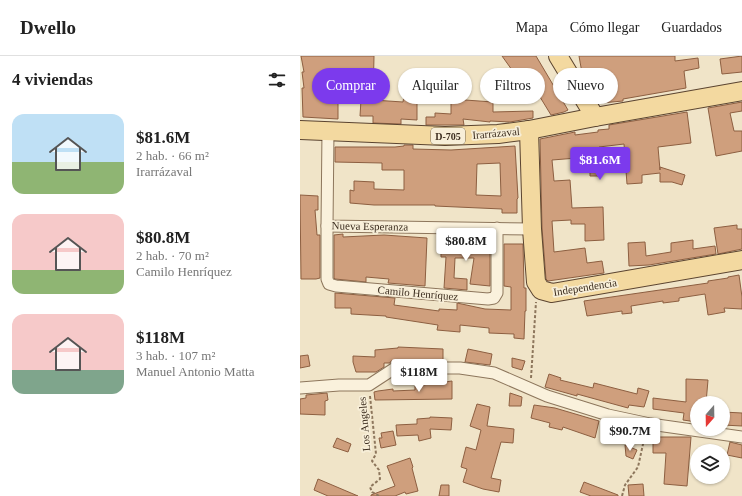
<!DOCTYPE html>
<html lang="es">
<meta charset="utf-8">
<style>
:root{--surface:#fff;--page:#f6f6f6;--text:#222;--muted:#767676;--line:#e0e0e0;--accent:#7c3aed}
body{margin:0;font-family:Georgia,serif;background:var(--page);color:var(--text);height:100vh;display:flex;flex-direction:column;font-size:15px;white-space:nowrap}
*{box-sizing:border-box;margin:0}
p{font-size:13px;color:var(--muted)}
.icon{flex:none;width:22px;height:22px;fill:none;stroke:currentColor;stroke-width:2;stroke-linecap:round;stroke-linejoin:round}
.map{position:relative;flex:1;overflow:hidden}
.details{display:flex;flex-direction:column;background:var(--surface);width:300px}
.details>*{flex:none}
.hud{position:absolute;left:12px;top:12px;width:370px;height:36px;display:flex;gap:8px}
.needle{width:26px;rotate:200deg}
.controls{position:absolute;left:390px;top:340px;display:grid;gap:8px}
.controls a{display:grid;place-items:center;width:40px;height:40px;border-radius:50%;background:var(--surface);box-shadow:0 1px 3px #0004;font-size:20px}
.price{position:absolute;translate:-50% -34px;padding:0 9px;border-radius:4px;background:#fff;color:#222;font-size:13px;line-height:26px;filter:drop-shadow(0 1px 2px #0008)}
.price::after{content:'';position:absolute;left:50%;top:24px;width:12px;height:9px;margin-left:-6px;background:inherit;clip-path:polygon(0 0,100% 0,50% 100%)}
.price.active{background:var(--accent);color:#fff}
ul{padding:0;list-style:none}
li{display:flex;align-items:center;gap:12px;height:100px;padding:0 12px}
li span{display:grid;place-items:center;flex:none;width:112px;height:80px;border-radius:12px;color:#555}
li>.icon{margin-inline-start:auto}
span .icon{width:48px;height:48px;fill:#fffc;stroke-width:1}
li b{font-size:17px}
h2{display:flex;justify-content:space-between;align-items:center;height:48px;padding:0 12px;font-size:17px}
.pill{padding:0 14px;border-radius:18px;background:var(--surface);box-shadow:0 1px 3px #0004;font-size:14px;line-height:36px}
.pill.active{background:var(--accent);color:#fff}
header{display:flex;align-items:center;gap:24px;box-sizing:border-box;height:56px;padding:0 20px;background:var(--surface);border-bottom:1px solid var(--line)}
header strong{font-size:19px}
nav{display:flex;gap:22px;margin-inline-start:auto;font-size:14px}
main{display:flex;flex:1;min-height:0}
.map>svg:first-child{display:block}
</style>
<header>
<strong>Dwello</strong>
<nav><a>Mapa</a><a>Cómo llegar</a><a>Guardados</a></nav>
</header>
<main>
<section class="details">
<h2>4 viviendas<svg class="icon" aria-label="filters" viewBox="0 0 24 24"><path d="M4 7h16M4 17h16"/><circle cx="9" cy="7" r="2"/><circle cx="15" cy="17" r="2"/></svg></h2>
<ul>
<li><span style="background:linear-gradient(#bfe0f5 60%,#8fb573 0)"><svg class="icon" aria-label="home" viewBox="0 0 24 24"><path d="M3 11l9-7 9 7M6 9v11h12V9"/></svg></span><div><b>$81.6M</b><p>2 hab. · 66 m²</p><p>Irarrázaval</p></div></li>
<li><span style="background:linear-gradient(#f6c9c9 70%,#8fb573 0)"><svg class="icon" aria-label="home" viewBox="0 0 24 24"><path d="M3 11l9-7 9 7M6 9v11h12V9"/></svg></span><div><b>$80.8M</b><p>2 hab. · 70 m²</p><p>Camilo Henríquez</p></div></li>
<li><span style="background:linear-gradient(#f6c9c9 70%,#7fa58c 0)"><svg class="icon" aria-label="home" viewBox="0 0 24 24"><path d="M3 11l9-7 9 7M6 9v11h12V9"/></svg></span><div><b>$118M</b><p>3 hab. · 107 m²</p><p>Manuel Antonio Matta</p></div></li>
</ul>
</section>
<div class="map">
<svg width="442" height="440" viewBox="0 0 442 440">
<rect width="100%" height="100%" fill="#f0e4c8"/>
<!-- building -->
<g fill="#cf9f7d" stroke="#8d5f41" fill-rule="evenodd">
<path d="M 1,0 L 74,0 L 73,44 L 103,46 L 104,40 L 117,40 L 117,64 L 101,63 L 101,68 L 73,67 L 73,60 L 60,60 L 61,44 L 38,44 L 38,63 L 3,61 L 2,32 L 4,32 L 2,16 L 4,16 Z"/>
<path d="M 202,0 L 236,0 L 268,54 L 264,56 L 251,59 L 229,23 L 222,28 Z"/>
<path d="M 279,0 L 375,0 L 375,5 L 398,2 L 399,12 L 384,15 L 386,32 L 323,43 L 323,45 L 301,47 L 298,31 L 289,31 L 288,28 L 287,17 L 282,17 Z"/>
<path d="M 442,0 L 442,16 L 422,18 L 420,3 Z"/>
<path d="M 151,43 L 193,46 L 193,56 L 233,55 L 233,62 L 210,66 L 190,65 L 190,66 L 163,63 L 164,69 L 126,69 L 126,61 L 135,61 L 135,57 L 151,58 Z"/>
<path d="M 442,46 L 442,55 L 430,57 L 434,75 L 442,75 L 442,95 L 416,100 L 408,52 Z"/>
<path d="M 387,56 L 391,87 L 358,91 L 360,114 L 360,111 L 385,119 L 382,129 L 372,126 L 360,126 L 360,117 L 342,119 L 342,127 L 327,128 L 324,88 L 299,91 L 300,120 L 290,120 L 290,101 L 252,104 L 254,125 L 270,124 L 272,152 L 303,151 L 304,184 L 285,185 L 285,168 L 271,168 L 271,164 L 252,165 L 254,196 L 285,192 L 287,207 L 302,205 L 304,217 L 248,225 L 246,223 L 242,172 L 240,83 L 275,76 L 275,79 L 298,76 L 298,74 L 309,73 L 309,69 Z"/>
<path d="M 104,89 L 113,89 L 113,93 L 151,94 L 215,90 L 218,142 L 217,143 L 217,157 L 202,157 L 202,153 L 135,150 L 135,149 L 74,149 L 50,147 L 50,134 L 54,135 L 54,125 L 74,126 L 74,133 L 104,134 L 104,114 L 82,114 L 82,107 L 35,106 L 35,91 L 95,91 L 104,90 ZM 200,107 L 201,140 L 176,139 L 177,108 Z"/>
<path d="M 0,139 L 18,140 L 18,154 L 15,154 L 17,179 L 20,179 L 20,222 L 16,223 L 1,223 Z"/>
<path d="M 437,169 L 437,173 L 442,173 L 442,193 L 418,198 L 414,172 Z"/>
<path d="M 43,178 L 43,181 L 84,179 L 127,182 L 125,230 L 88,227 L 89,223 L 66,221 L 66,226 L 35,223 L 34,222 L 34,179 Z"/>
<path d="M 141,182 L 163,182 L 163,184 L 190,185 L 190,230 L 170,228 L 174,202 L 155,202 L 154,222 L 167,223 L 167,234 L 144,232 L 146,201 L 141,201 Z"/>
<path d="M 393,184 L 393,193 L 415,190 L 416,198 L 349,209 L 329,210 L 328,187 L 345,186 L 346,200 L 371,196 L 371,187 Z"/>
<path d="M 204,188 L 223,188 L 224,232 L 226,232 L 226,255 L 225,255 L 224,283 L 214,282 L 214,278 L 189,277 L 189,272 L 160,269 L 160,276 L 137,274 L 138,269 L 86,261 L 86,260 L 51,258 L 51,252 L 35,252 L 35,237 L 95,242 L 94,249 L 139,255 L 139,253 L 157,254 L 157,247 L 185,253 L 211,254 L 211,231 L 204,230 Z"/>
<path d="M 439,219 L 442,241 L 442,253 L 424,252 L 425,256 L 408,259 L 405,238 L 379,242 L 379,245 L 363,247 L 363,245 L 331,250 L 332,257 L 322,258 L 322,255 L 287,260 L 284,245 L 408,227 L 408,225 L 428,222 L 428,221 Z"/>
<path d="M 98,291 L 143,293 L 143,305 L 91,305 L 90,307 L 84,307 L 84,311 L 76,316 L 56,316 L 53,306 L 53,300 L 75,301 L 75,294 L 98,292 Z"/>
<path d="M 168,293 L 192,298 L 190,309 L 165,306 Z"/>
<path d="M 8,299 L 10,310 L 0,312 L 0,300 Z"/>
<path d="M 212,302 L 225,305 L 222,314 L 212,311 Z"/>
<path d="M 249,318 L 261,322 L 260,324 L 293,332 L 294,327 L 337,338 L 338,332 L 349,335 L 344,351 L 329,349 L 328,352 L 277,338 L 277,340 L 270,338 L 245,331 Z"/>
<path d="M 386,323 L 408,324 L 406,347 L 397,347 L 397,366 L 383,364 L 384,357 L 353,353 L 353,342 L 386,346 Z"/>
<path d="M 152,325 L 152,343 L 75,344 L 74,336 L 78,335 L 93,333 L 93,335 L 115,334 L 115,330 Z"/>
<path d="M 27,337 L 28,344 L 25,345 L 25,359 L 0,358 L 0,343 L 6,342 L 6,339 Z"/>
<path d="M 210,337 L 222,341 L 221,350 L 209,350 Z"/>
<path d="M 177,348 L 190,351 L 187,370 L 214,373 L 213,387 L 201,386 L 191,422 L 201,424 L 199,436 L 183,433 L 163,426 L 167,413 L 161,411 L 166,391 L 176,394 L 181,374 L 170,370 Z"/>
<path d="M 234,349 L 255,352 L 299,365 L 295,382 L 263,371 L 262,374 L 249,371 L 250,367 L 231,362 Z"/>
<path d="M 423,356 L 442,357 L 442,370 L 423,369 Z"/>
<path d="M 130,361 L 152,362 L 151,374 L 130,373 L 131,382 L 119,385 L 118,379 L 97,380 L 96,369 L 117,368 L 117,363 L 130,362 Z"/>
<path d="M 93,375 L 96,389 L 81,392 L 79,382 L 82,382 L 81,377 Z"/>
<path d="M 353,381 L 391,381 L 387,430 L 364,428 L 366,397 L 353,397 Z"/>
<path d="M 37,382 L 51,388 L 48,396 L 33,391 Z"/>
<path d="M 430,386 L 442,389 L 442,402 L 427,399 Z"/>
<path d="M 325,389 L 337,394 L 333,403 L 326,400 Z"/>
<path d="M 110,402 L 113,411 L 112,412 L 118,435 L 106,438 L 105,436 L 95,440 L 71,440 L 71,439 L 95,430 L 87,410 Z"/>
<path d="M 18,423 L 58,440 L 28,440 L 14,434 Z"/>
<path d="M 284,426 L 318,439 L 318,440 L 291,440 L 280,436 Z"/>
<path d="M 343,428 L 344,440 L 329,440 L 328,429 Z"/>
<path d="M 141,429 L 149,429 L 149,440 L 139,440 Z"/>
</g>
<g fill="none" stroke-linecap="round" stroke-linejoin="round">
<!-- street casing -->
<g stroke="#8d765c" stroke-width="13">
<g id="street">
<path d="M 28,75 L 27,170 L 232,173"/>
<path d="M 27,170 L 27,223 L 29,228 L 36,230 L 188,243 L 194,242 L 197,237 L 197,172"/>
<path d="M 0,332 L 39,329 L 69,329 L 95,312 L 160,312 L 194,317 L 247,340 L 308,359 L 350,368 L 442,381"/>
</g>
</g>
<!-- primary casing -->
<g stroke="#5b4430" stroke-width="20">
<g id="primary">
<path d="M 258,0 L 295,61"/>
<path d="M 0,74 L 145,80 L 198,78 L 229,74 L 295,61 L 442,35"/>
<path d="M 229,74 L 232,173 L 236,226 L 241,234 L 252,237 L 442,204"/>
</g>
</g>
<!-- path -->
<g stroke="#8d765c" stroke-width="2" stroke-dasharray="3 2" stroke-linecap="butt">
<path d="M 231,322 L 236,246"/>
<path d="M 70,340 L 76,398 L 72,405 L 79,414 L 80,423 L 70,431 L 72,436 L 79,440"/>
<path d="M 322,440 L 325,429 L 338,411 L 345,379"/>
</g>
<!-- street -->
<use href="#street" stroke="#faf1dc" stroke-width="11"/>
<!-- primary -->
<use href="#primary" stroke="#f3d9a0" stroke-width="18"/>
</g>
<g text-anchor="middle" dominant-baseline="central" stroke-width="3.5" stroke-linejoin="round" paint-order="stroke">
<!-- shield labels -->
<rect fill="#f7eed8" stroke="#756857" stroke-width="1" x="131" y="72" width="34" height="16" rx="3"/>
<g font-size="10" font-weight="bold" fill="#3d2e20">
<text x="148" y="80">D-705</text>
</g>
<!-- street labels -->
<g font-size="11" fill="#3d2e20" stroke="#f7eed8">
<text transform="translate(196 77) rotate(-5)">Irarrázaval</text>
<text transform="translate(70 170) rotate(1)">Nueva Esperanza</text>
<text transform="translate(285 231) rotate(-9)">Independencia</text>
<text transform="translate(118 237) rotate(5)">Camilo Henríquez</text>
<text transform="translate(64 368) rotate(-95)">Los Angeles</text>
</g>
</g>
</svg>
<div class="controls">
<a><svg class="needle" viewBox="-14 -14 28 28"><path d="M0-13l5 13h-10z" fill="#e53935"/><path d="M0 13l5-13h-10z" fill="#767676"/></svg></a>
<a><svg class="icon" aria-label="layers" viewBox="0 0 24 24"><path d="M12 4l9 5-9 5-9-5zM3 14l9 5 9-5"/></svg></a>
</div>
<b class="price active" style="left:300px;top:125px">$81.6M</b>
<b class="price" style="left:166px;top:206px">$80.8M</b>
<b class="price" style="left:119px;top:337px">$118M</b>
<b class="price" style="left:330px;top:396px">$90.7M</b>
<div class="hud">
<a class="pill active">Comprar</a>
<a class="pill">Alquilar</a>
<a class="pill">Filtros</a>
<a class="pill">Nuevo</a>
</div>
</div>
</main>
